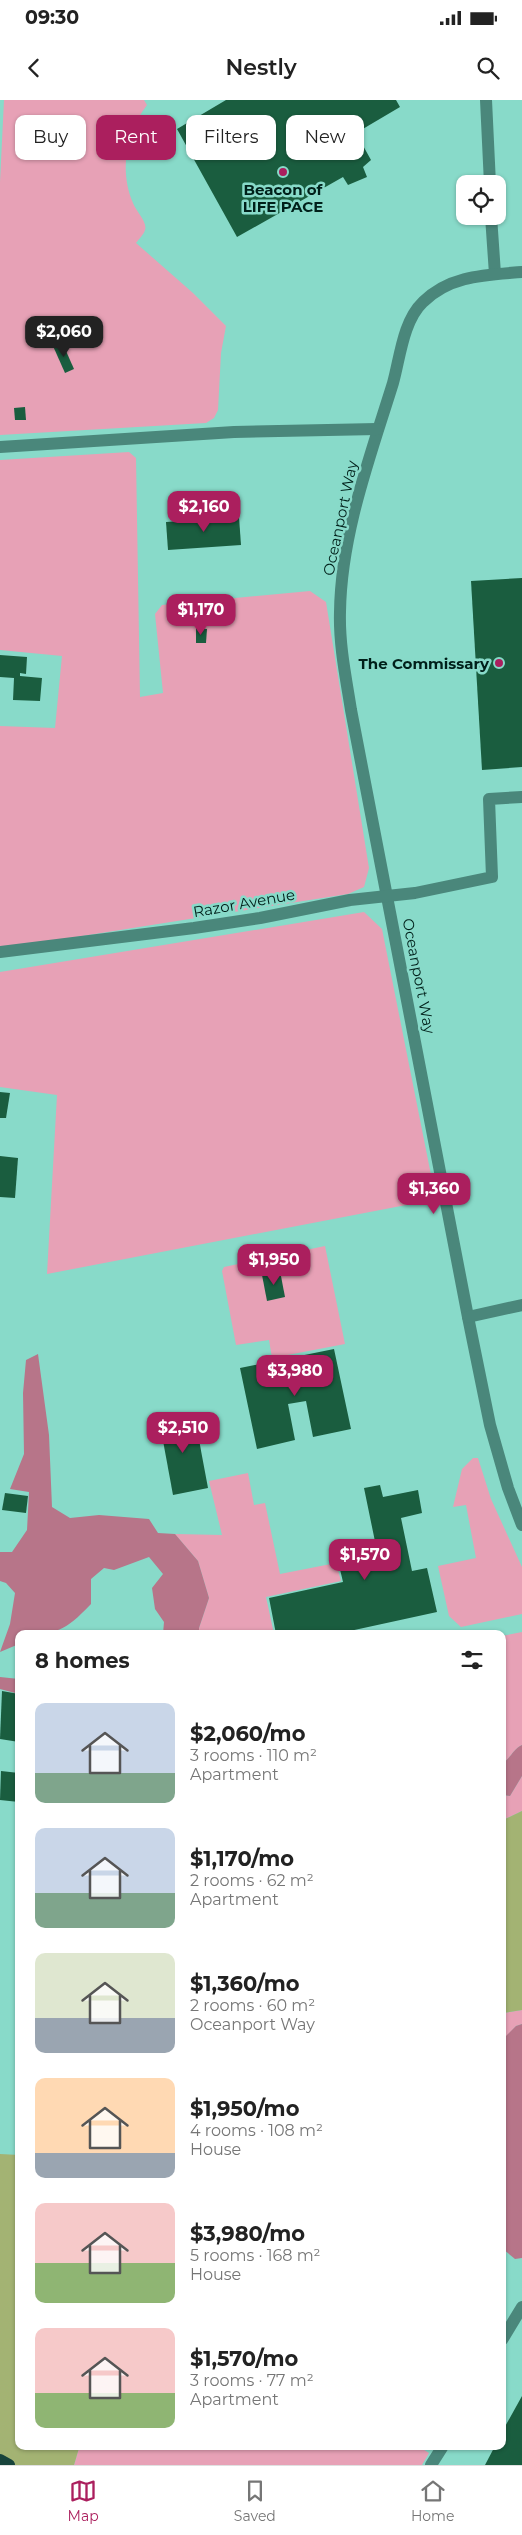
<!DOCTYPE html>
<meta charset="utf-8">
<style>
:root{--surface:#fff;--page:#f6f6f6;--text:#222;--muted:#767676;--line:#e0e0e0;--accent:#ab1f5e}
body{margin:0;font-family:Montserrat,sans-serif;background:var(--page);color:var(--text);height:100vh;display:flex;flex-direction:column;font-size:19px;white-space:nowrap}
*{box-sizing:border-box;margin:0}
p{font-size:16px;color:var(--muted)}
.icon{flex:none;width:28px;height:28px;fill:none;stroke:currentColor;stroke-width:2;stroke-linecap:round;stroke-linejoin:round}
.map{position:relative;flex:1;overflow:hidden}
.sheet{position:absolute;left:15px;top:1530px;width:491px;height:820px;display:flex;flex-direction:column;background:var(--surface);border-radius:10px;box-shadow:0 1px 4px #0004}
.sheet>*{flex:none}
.hud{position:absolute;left:15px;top:15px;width:492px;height:45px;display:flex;gap:10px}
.buttons{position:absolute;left:456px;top:75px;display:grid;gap:10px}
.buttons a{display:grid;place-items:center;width:50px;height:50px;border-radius:10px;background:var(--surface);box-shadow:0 1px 4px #0004;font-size:25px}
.price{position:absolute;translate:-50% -42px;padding:0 11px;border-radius:10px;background:var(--accent);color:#fff;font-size:16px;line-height:32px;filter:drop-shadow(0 1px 2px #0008)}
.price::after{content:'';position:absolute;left:50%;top:30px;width:15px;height:11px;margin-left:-8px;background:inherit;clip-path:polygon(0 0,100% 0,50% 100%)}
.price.on{background:#222;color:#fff}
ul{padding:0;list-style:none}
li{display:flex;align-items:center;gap:15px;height:125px;padding:0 20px}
li span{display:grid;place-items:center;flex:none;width:140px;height:100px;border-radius:10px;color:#555}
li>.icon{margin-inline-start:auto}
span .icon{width:60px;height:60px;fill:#fffc;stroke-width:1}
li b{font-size:21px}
h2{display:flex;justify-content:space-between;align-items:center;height:60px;padding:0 20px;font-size:21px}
.tag{padding:0 18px;border-radius:10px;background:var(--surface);box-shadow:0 1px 4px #0004;font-size:18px;line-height:45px}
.tag.on{background:var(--accent);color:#fff}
.status{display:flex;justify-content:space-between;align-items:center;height:35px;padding:0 25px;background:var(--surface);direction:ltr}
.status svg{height:14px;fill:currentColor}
header{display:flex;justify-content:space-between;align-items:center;height:65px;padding:0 20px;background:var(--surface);font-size:22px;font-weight:600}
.tabs{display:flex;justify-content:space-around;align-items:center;height:70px;border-top:1px solid var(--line);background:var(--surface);font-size:14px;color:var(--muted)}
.tabs a{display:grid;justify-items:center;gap:2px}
.tabs .on{color:var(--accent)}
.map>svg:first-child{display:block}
</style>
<div class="status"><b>09:30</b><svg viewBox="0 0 49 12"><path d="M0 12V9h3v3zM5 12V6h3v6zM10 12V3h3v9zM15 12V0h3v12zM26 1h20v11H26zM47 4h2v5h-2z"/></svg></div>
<header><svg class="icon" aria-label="back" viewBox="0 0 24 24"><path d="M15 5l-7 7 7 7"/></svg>Nestly<svg class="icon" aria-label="search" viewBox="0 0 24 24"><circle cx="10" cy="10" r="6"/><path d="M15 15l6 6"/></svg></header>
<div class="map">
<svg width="522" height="2365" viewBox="0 0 522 2365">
<rect width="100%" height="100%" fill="#88dac9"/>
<!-- green -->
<g fill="#e7a1b6">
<path d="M 4,0 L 144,0 L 147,5 C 126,32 119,71 133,103 C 135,110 148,122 145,130 C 144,134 139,139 136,143 L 193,193 L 226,226 L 221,253 L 218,310 L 214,318 L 206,323 L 0,335 L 0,82 Z"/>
<path d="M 129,352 L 136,358 L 140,597 L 163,593 L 155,514 L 162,505 L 310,491 L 326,502 L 369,768 L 364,787 L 348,794 L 0,849 L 0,626 L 55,628 L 62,556 L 0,550 L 0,360 Z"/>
<path d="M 364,812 L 382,829 L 434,1090 L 427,1101 L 47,1174 L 57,995 L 0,987 L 0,872 Z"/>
<path d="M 325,1146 L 345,1244 L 272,1258 L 269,1240 L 236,1245 L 222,1171 L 224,1167 Z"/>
<path d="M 473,1358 L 478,1358 L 491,1399 L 522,1467 L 522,1514 L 461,1527 L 449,1516 L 438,1466 L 476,1458 L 466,1405 L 453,1407 L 462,1369 Z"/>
<path d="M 248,1373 L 254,1405 L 265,1403 L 280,1474 L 336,1463 L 341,1481 L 266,1497 L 274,1534 L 199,1534 L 199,1528 L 209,1498 L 198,1461 L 175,1434 L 222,1435 L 209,1381 Z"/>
<path d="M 522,1532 L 522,1645 C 513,1649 511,1658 503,1663 L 502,1536 Z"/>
<path d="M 522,1676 L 522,1711 L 503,1720 L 502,1695 L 510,1696 Z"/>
<path d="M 522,1910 L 522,1924 L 516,1926 L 503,1940 L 503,1913 Z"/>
<path d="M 83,2346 L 418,2346 L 429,2353 L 422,2365 L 74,2365 L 79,2348 Z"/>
</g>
<!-- forest -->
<g fill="#b77589">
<path d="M 38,1254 L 49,1335 L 52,1407 L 70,1418 L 99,1415 L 149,1419 L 158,1433 L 175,1434 L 198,1461 L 209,1498 L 199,1528 L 199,1534 L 163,1534 L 164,1522 L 155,1509 L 152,1488 L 163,1474 L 149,1457 L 114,1470 L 104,1468 L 91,1479 L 91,1504 C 64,1532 58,1534 19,1534 L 19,1544 L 0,1552 L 10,1524 L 15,1493 L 6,1483 L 0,1481 L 0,1452 L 12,1452 L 27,1430 L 29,1392 L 10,1389 L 24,1354 L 23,1293 L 26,1260 Z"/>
<path d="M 0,1577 L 19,1579 L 19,1594 L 0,1589 Z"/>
<path d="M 522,1645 L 522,1676 L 510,1696 L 503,1695 L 503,1663 C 511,1658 513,1649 522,1645 Z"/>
<path d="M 522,1924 L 522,2158 L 515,2159 L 503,2149 L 502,1940 L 516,1926 Z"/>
</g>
<!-- water -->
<g fill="#a3b373">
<path d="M 522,1711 L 522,1910 L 503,1913 L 503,1720 Z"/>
<path d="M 0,2054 L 19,2055 L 19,2346 L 83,2346 L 79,2348 L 74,2365 L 0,2365 Z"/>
</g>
<!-- building -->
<g fill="#1a5d3f">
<path d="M 226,0 L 396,0 L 400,7 L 356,33 L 371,60 L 363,67 L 367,77 L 348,85 L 343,77 L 237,137 L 177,29 Z"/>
<path d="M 62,242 L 74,269 L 65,273 L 53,246 Z"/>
<path d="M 25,307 L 26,320 L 15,320 L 14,308 Z"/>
<path d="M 239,417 L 241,445 L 168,450 L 166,422 Z"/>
<path d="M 522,478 L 522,667 L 482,670 L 471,481 Z"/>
<path d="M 196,528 L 207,529 L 206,543 L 196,543 Z"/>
<path d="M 0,555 L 27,557 L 26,574 L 20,573 L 20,576 L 42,578 L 40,601 L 13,600 L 14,578 L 0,577 Z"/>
<path d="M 0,992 L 10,993 L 6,1018 L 0,1018 Z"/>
<path d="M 0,1056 L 18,1058 L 15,1098 L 0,1097 Z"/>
<path d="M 280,1171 L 285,1197 L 267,1201 L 262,1175 Z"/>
<path d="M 334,1249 L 351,1329 L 313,1337 L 306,1301 L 288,1304 L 295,1340 L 257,1349 L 240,1268 Z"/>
<path d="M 194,1313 L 208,1388 L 173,1395 L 159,1319 Z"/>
<path d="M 380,1385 L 383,1397 L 418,1390 L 422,1413 L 401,1418 L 412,1471 L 427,1468 L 437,1512 L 336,1534 L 276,1534 L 269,1498 L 343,1482 L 339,1465 L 378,1456 L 364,1388 Z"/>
<path d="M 5,1393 L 28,1396 L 26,1413 L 2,1410 Z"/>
<path d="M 2,1591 L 19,1594 L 19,1642 L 0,1639 Z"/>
<path d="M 1,1671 L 19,1673 L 19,1702 L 0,1700 Z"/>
<path d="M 522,2296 L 522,2365 L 485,2365 L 495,2346 L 502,2346 L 502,2332 Z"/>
</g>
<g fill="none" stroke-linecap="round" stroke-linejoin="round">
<!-- minor -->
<g stroke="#4a877b" stroke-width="12">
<path d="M 486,0 L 490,84"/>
<path d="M 491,116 L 495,174"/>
<path d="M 522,172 C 486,175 450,175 423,202 C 403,221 400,258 393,283 C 370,357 341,434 340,512 C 339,545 346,578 351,610 L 468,1217 L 490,1325 L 508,1388 L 522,1425"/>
<path d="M 0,347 L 234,332 L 377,329"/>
<path d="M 0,852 L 194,828 L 260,818 L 350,800 L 415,793 L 492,777 L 489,699 L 522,697"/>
<path d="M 468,1217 L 522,1205"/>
<path d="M 502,2240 L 522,2207"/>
<path d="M 431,2365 L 443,2346"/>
</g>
<!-- major -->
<path stroke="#18443c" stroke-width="12" d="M 0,2360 L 9,2365"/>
</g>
<!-- markers -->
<g fill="#ab1f5e" stroke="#88dac9" stroke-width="2">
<circle cx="283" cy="72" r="5"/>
<circle cx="499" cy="563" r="5"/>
</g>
<g text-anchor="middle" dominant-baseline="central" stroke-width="5" stroke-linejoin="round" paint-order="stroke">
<!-- poi labels -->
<g font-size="15" font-weight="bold" fill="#00201a" stroke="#88dac9">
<text x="283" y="89">Beacon of<tspan x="283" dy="17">LIFE PACE</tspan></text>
<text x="489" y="563" text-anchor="end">The Commissary</text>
</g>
<!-- street labels -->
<g font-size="15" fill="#00201a" stroke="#88dac9">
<text transform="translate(340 418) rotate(-78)">Oceanport Way</text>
<text transform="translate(244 803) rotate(-10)">Razor Avenue</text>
<text transform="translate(419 876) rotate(79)">Oceanport Way</text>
</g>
</g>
</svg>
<div class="buttons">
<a><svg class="icon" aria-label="locate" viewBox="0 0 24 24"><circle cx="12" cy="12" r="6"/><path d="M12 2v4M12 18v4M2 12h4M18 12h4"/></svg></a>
</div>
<b class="price on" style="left:64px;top:258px">$2,060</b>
<b class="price" style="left:204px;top:433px">$2,160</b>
<b class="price" style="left:201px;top:536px">$1,170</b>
<b class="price" style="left:434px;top:1115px">$1,360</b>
<b class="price" style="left:274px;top:1186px">$1,950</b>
<b class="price" style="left:295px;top:1297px">$3,980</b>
<b class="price" style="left:183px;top:1354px">$2,510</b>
<b class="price" style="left:365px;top:1481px">$1,570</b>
<div class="hud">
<a class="tag">Buy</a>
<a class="tag on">Rent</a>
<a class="tag">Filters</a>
<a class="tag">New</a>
</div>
<section class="sheet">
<h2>8 homes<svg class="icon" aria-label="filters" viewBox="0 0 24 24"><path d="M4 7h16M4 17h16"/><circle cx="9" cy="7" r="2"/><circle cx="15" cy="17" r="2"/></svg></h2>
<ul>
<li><span style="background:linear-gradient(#c9d6e8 70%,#7fa58c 0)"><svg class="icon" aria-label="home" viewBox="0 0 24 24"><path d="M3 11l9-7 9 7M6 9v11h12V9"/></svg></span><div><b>$2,060/mo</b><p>3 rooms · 110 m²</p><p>Apartment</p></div></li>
<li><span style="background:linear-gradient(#c9d6e8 65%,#7fa58c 0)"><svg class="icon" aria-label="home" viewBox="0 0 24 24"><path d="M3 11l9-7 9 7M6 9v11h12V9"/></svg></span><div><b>$1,170/mo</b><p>2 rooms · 62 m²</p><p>Apartment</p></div></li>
<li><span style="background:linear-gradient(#dfe7d0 65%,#9aa5b1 0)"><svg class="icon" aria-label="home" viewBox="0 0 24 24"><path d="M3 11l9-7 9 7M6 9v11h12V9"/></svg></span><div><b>$1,360/mo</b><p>2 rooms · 60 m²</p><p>Oceanport Way</p></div></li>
<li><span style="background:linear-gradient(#ffd9b3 75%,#9aa5b1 0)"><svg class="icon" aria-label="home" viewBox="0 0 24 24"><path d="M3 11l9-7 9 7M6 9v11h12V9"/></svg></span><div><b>$1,950/mo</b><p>4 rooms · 108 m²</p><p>House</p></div></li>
<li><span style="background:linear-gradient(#f6c9c9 60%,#8fb573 0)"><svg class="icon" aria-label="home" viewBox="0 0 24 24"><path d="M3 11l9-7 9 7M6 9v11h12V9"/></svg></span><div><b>$3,980/mo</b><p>5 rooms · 168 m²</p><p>House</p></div></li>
<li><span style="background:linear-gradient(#f6c9c9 65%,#8fb573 0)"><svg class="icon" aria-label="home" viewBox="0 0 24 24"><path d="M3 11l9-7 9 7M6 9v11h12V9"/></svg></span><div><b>$1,570/mo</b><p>3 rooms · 77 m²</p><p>Apartment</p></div></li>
</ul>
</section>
</div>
<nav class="tabs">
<a class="on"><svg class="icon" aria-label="map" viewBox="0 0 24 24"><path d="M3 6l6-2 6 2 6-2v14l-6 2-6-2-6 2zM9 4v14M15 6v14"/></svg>Map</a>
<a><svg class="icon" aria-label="saved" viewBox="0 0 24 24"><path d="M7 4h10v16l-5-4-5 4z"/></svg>Saved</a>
<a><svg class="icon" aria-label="home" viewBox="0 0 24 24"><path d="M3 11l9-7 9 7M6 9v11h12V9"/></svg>Home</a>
</nav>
